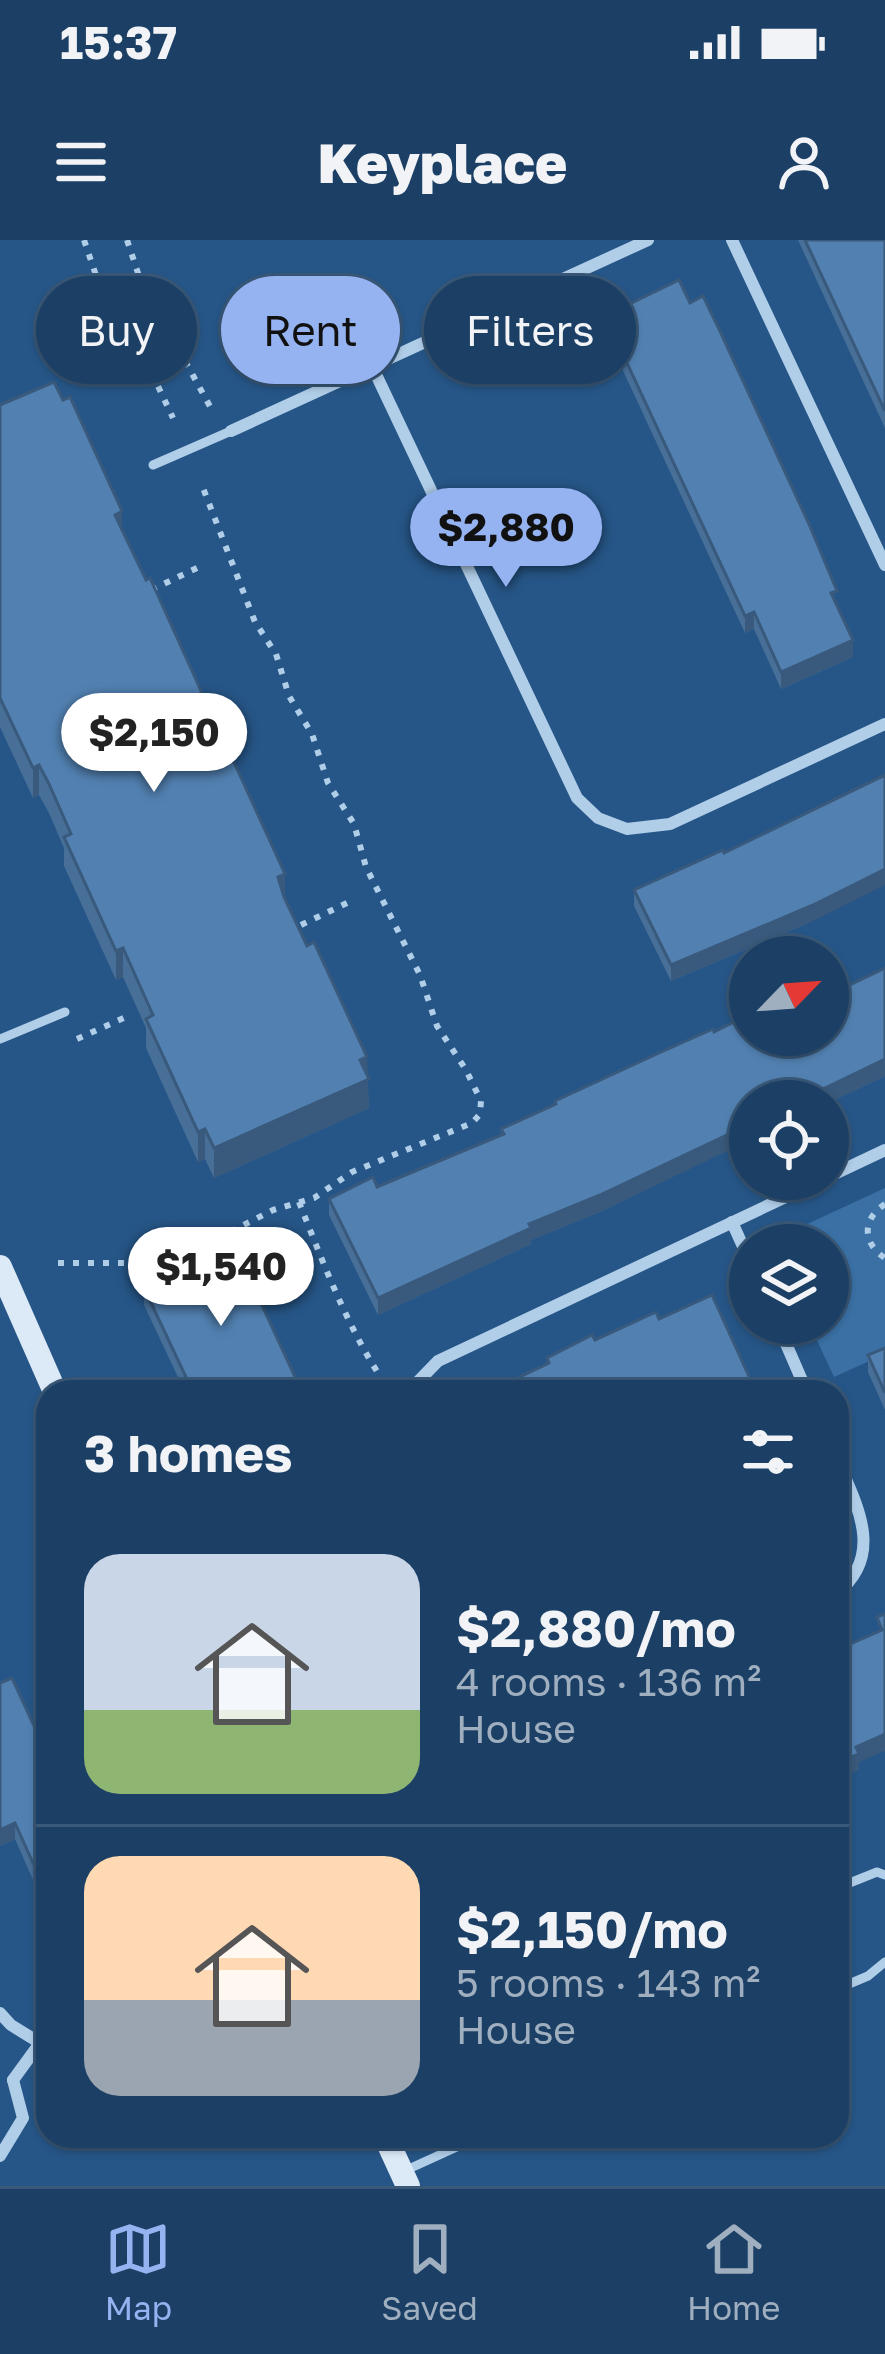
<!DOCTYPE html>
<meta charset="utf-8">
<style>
:root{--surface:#1c4065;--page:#25476b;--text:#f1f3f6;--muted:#a0afbf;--line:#3a5979;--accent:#95b2f1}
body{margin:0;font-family:"Golos Text",sans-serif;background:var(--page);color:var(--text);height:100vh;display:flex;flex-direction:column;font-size:45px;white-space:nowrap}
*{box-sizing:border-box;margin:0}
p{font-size:39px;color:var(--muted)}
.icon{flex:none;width:66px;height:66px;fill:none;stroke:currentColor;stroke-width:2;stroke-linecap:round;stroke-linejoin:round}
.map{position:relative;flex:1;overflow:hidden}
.sheet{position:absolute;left:36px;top:1140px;width:813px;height:768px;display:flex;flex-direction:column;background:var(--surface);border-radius:36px;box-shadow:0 3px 9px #0004,0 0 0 3px var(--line)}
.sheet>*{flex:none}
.guide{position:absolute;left:36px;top:36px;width:813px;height:108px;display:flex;gap:24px}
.needle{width:78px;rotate:65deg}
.fabs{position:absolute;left:729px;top:696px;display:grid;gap:24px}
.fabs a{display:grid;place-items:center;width:120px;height:120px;border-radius:50%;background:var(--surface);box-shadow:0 3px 9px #0004,0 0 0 3px var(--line);font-size:60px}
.price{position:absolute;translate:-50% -102px;padding:0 27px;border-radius:42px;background:#fff;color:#222;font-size:39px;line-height:78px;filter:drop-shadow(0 3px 6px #0008)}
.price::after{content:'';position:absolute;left:50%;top:72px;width:36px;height:27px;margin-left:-18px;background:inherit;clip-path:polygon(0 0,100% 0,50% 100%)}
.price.current{background:var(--accent);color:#111}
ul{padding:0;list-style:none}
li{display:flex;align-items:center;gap:36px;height:300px;padding:0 48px}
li+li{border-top:3px solid var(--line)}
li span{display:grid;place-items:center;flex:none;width:336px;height:240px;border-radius:36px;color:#555}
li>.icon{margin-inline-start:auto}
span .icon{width:144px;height:144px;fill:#fffc;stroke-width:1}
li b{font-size:51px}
h2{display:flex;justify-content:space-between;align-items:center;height:144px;padding:0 48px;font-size:51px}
.tag{padding:0 42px;border-radius:54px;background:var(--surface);box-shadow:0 3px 9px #0004,0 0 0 3px var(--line);font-size:42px;line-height:108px}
.tag.current{background:var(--accent);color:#111}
.status{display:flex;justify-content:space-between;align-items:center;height:84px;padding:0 60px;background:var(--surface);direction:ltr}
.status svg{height:33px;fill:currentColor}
header{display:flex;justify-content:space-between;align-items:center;height:156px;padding:0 48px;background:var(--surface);font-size:54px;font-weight:800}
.tab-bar{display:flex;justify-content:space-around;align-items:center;height:168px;border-top:3px solid var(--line);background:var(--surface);font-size:33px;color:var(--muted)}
.tab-bar a{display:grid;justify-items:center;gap:6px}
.tab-bar .current{color:var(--accent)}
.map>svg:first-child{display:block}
</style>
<div class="status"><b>15:37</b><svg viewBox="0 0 49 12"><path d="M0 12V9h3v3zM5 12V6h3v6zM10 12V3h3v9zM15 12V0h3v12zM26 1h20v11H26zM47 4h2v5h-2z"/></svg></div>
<header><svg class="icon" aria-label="menu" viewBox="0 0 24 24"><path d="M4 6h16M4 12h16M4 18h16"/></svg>Keyplace<svg class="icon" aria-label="person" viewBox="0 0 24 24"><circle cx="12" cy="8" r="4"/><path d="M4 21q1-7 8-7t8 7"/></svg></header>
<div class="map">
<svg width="885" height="1946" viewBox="0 0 885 1946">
<rect width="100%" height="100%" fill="#265687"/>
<!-- green -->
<path fill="#3a70a4" d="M 885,948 L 885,1114 L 834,1137 L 809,1083 L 828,1083 L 828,1005 L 791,1005 L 789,1001 L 803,986 Z"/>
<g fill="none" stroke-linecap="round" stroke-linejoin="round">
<!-- path -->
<g stroke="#b1cee9" stroke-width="6" stroke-dasharray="6 9" stroke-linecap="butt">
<path d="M 84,0 L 103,56 L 157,144 L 173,178"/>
<path d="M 127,0 L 140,39 L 212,170"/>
<path d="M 151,350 L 199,327"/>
<path d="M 301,685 L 349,662"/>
<path d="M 77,799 L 126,777"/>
<path d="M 299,962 C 322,1020 345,1081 378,1133"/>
<path d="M 885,964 C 862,979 862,1003 885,1018"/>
<path d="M 58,1023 L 170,1023 L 273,970 L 314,958 L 352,932 L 472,883 L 480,874 L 481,861 L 466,830 L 437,786 L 420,735 L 366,627 L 354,584 L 328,543 L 312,494 L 289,456 L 276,414 L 255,382 L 203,248"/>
</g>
<!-- lane -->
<g stroke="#b1cee9" stroke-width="9">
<path d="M 153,225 L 231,191"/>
<path d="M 0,799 L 65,772"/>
<path d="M 837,1648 L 877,1632 L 885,1635"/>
<path d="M 837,1749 L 868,1736 L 885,1722"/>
<path d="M 402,1932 L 481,1896"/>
</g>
<!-- street -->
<g stroke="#b1cee9" stroke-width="12">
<path d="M 732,0 L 885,325"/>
<path d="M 372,126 L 577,558 L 598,578 L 627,589 L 670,584 L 885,484"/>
<path d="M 231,191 L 648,0"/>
<path d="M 828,937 L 885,910"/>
<path d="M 732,982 L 750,1022"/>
<path d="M 777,1083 L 807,1152"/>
<path d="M 408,1152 L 438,1121 L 824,939"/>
<path d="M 837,1219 C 857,1265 885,1315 837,1353"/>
<path d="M 0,1773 L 11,1785 L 40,1803"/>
<path d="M 13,1840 L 48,1792"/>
<path d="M 0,1916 L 23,1878 L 13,1840"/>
</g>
<!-- secondary -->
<g stroke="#dce9f7" stroke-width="24">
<path d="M 0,1027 L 55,1152"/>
<path d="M 385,1896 L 408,1946"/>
</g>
</g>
<!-- wall -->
<g fill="#476f98">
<path d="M 798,0 L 885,0 L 885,188 Z"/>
<path d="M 605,76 L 853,417 L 781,449 L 754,389 L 745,393 L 605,92 Z"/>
<path d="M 0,165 L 122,290 L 285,658 L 367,835 L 369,868 L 214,938 L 205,919 L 198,922 L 146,808 L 146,788 L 123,737 L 116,740 L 64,626 L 64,608 L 49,573 L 39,555 L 33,558 L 0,487 Z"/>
<path d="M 724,613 L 813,681 L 671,741 L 634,666 L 634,650 Z"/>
<path d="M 885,728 L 885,836 L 828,863 L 828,861 L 600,972 L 531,1000 L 531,1004 L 378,1075 L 329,975 L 329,959 L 377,947 L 501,895 L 501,889 L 555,865 L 555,861 L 714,792 L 835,752 Z"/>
<path d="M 212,1022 L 302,1152 L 185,1152 L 144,1065 L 144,1048 Z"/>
<path d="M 885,1108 L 885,1170 L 868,1132 L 868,1115 Z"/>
<path d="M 48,1516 L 33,1640 L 15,1599 L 0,1606 Z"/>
</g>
<!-- shaded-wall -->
<g fill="#395a7c">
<path d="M 122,271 L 122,301 L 115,275 Z"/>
<path d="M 754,372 L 754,389 L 745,393 L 745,376 Z"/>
<path d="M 853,400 L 853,417 L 781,449 L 781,432 Z"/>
<path d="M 202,453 L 202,482 L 195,456 Z"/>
<path d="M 39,525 L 39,555 L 33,558 L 33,528 Z"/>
<path d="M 885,629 L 885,645 L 813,681 L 671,741 L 671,725 Z"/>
<path d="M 285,634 L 285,663 L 278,637 Z"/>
<path d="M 123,708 L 123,737 L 116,740 L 116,711 Z"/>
<path d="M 367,817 L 369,868 L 214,938 L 214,908 Z"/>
<path d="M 885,819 L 885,836 L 828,863 L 828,861 L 798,861 Z"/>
<path d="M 750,884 L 750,900 L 600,972 L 531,1000 L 531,1004 L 378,1075 L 378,1058 L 529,984 Z"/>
<path d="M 205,889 L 205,919 L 198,922 L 198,892 Z"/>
<path d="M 885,1494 L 885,1511 L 859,1522 L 859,1530 L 837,1540 L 837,1523 L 856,1507 Z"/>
<path d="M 15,1583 L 15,1599 L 0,1606 L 0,1590 Z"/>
<path d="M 48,1616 L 48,1633 L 33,1640 L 33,1623 Z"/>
</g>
<!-- building -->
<g fill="#5281b1" stroke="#395a7c" stroke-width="3">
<path d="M 805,0 L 885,0 L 885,171 Z"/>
<path d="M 679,40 L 690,63 L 703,56 L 719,89 L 809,284 L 837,351 L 831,353 L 853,400 L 781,432 L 754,372 L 745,376 L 605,76 Z"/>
<path d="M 54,142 L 63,160 L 70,157 L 122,271 L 115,275 L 146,340 L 150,338 L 202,453 L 195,456 L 226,523 L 233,520 L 285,634 L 278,637 L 284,657 L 307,706 L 314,702 L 367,817 L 360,820 L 369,839 L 214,908 L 205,889 L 198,892 L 146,779 L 153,775 L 123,708 L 116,711 L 64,597 L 71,594 L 49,544 L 39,525 L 33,528 L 0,458 L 0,165 Z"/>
<path d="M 885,535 L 885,629 L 813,665 L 671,725 L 634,650 L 723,610 L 724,613 Z"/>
<path d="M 885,728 L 885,819 L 798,861 L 750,861 L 750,884 L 600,955 L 529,984 L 531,988 L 378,1058 L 329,959 L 373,937 L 377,947 L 504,894 L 501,889 L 556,864 L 555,861 L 659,813 L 713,789 L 714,792 L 750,774 L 750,795 L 828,795 L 828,737 L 835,752 Z"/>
<path d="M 237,1011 L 302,1152 L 193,1152 L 144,1048 L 210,1016 L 212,1022 Z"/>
<path d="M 712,1055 L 756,1152 L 488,1152 L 549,1123 L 547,1118 L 592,1095 L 595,1100 L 656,1072 L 659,1079 Z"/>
<path d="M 885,1108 L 885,1153 L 868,1115 Z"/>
<path d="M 885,1374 L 885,1494 L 856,1507 L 859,1514 L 837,1523 L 837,1410 L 882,1390 L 877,1377 Z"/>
<path d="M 12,1438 L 48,1516 L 48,1616 L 33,1623 L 15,1583 L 0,1590 L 0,1443 Z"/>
</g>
</svg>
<div class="fabs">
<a><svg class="needle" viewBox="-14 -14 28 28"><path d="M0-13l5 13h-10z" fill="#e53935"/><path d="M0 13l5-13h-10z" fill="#a0afbf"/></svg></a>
<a><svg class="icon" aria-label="locate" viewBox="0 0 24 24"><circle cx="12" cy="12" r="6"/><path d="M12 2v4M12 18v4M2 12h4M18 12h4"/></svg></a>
<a><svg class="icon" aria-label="layers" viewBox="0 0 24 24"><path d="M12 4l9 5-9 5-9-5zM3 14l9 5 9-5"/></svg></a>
</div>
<b class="price current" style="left:506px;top:350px">$2,880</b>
<b class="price" style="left:154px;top:555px">$2,150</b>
<b class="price" style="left:221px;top:1089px">$1,540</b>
<div class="guide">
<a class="tag">Buy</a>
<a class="tag current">Rent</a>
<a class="tag">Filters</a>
</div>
<section class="sheet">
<h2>3 homes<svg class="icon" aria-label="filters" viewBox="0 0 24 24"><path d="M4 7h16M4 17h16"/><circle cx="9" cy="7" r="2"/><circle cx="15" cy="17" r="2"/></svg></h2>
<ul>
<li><span style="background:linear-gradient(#c9d6e8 65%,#8fb573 0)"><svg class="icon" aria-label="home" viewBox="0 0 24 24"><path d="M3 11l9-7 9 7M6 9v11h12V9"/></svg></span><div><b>$2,880/mo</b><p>4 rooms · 136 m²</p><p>House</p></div></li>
<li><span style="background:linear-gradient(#ffd9b3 60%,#9aa5b1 0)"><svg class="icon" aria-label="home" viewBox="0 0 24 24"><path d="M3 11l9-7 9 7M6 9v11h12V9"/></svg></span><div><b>$2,150/mo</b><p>5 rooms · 143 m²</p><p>House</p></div></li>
</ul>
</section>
</div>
<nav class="tab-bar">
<a class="current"><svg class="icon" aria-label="map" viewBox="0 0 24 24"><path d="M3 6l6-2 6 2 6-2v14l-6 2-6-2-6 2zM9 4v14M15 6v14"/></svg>Map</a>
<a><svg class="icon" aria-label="saved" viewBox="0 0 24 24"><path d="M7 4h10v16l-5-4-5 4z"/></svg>Saved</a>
<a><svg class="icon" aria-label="home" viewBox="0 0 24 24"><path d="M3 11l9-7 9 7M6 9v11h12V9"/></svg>Home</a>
</nav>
